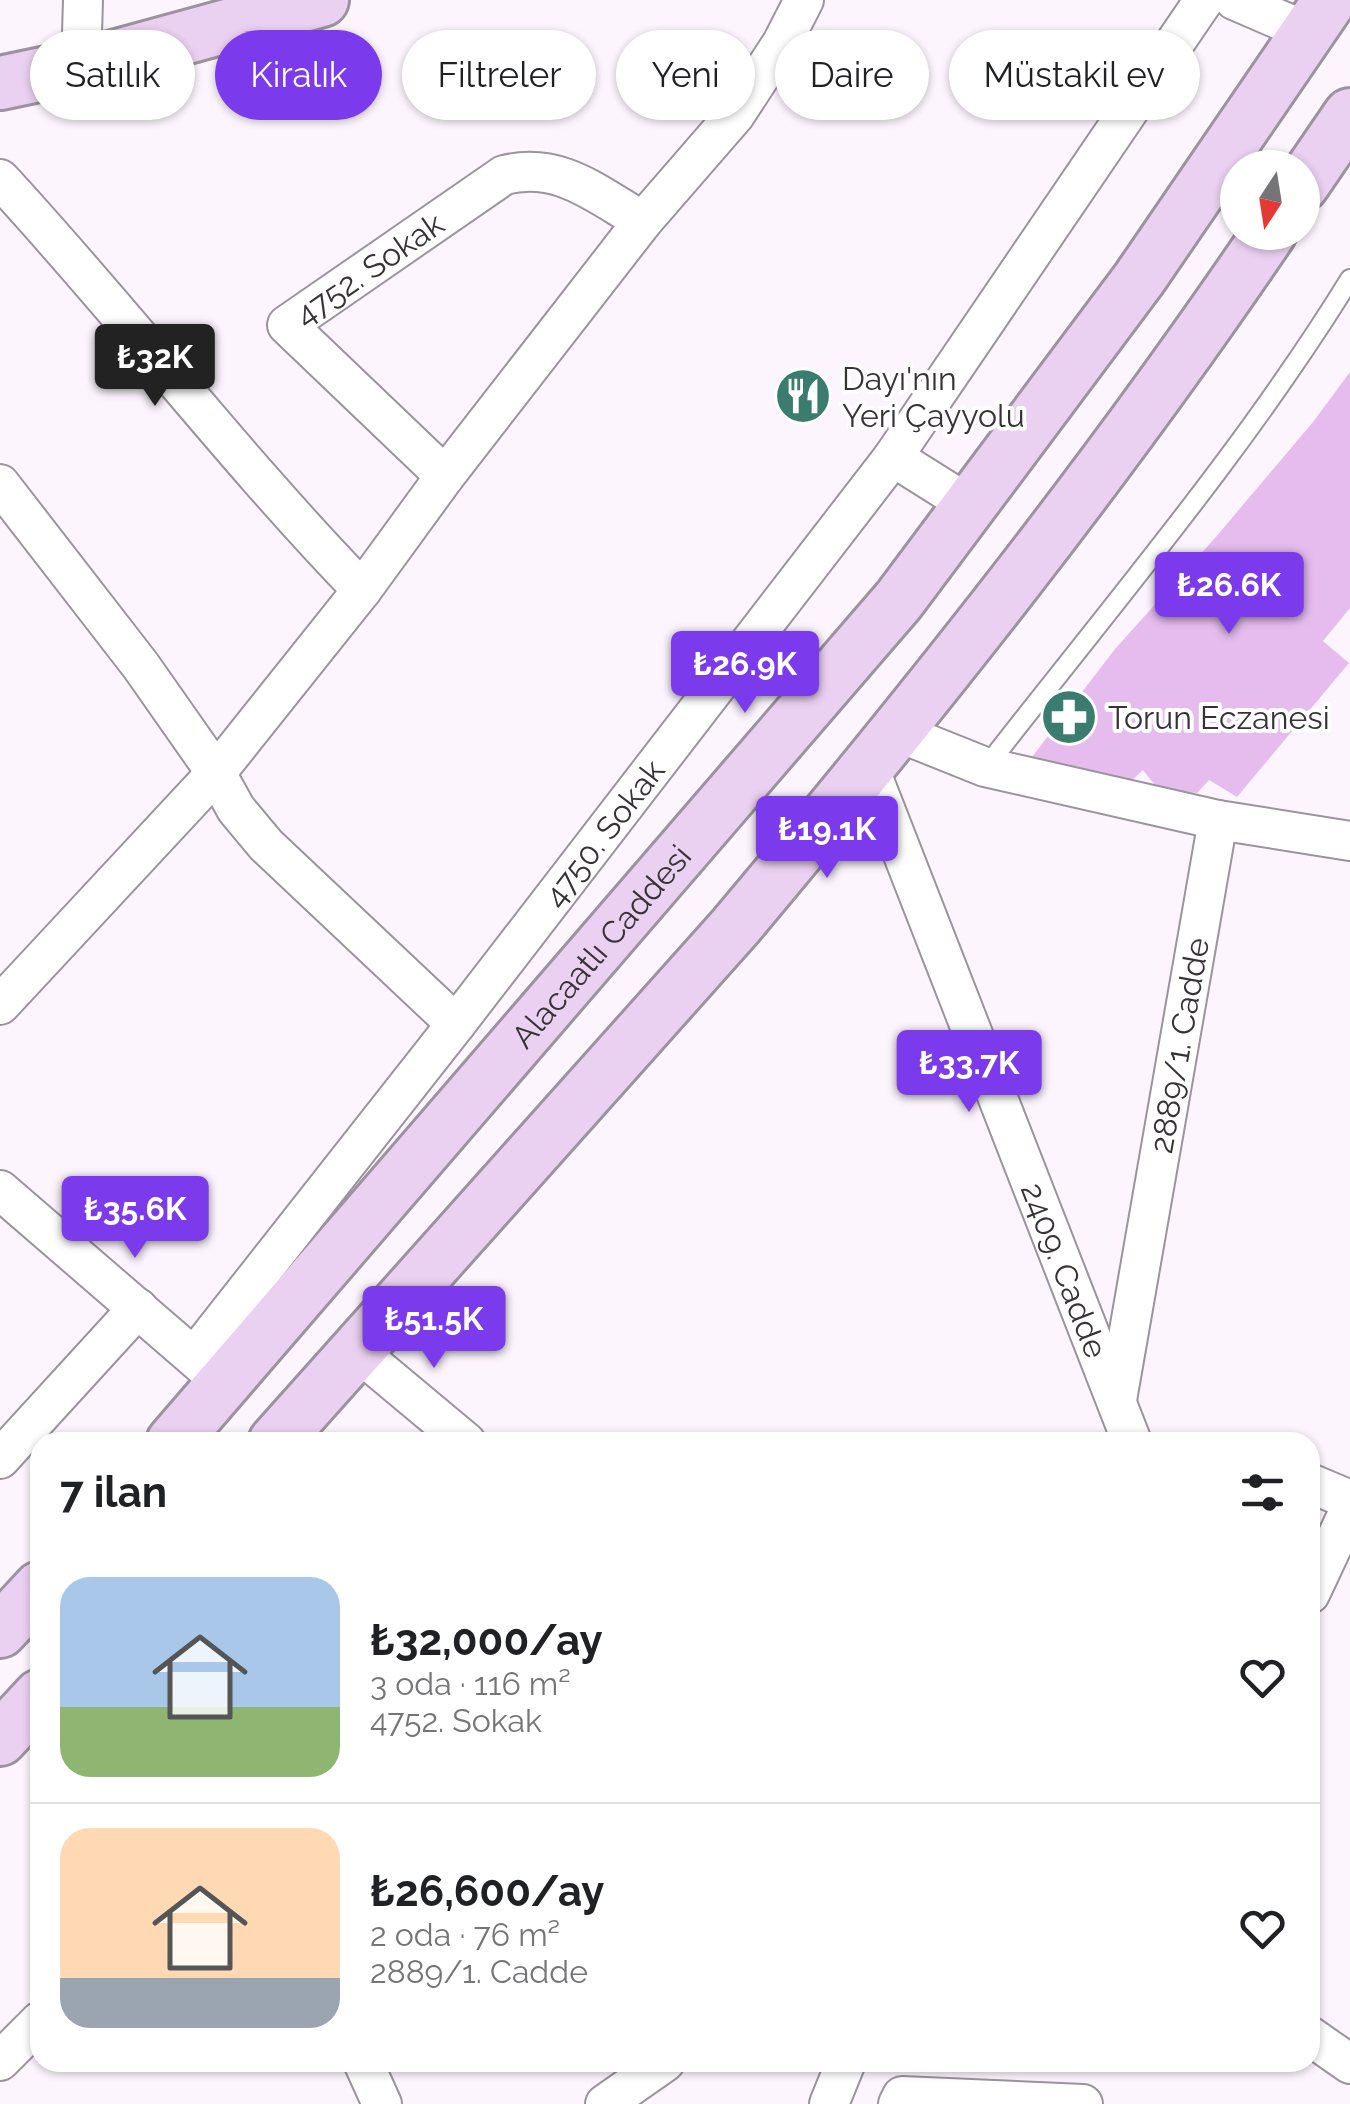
<!DOCTYPE html>
<html lang="tr">
<meta charset="utf-8">
<style>
:root{--surface:#fff;--page:#f2f2f2;--text:#202124;--muted:#757577;--line:#e0e0e0;--accent:#7c3aed}
body{margin:0;font-family:Raleway,sans-serif;background:var(--page);color:var(--text);height:100vh;display:flex;flex-direction:column;font-size:38px;white-space:nowrap}
*{box-sizing:border-box;margin:0}
p{font-size:32px;color:var(--muted)}
.icon{flex:none;width:55px;height:55px;fill:none;stroke:currentColor;stroke-width:2;stroke-linecap:round;stroke-linejoin:round}
.map{position:relative;flex:1;overflow:hidden}
.drawer{position:absolute;left:30px;top:1432px;width:1290px;height:640px;display:flex;flex-direction:column;background:var(--surface);border-radius:30px;box-shadow:0 2px 8px #0004}
.drawer>*{flex:none}
.top-card{position:absolute;left:30px;top:30px;width:1290px;height:90px;display:flex;gap:20px}
.needle{width:65px;rotate:192deg}
.tools{position:absolute;left:1220px;top:150px;display:grid;gap:20px}
.tools a{display:grid;place-items:center;width:100px;height:100px;border-radius:50%;background:var(--surface);box-shadow:0 2px 8px #0004;font-size:50px}
.price{position:absolute;translate:-50% -85px;padding:0 22px;border-radius:10px;background:var(--accent);color:#fff;font-size:32px;line-height:65px;filter:drop-shadow(0 2px 5px #0008)}
.price::after{content:'';position:absolute;left:50%;top:60px;width:30px;height:22px;margin-left:-15px;background:inherit;clip-path:polygon(0 0,100% 0,50% 100%)}
.price.active{background:#222;color:#fff}
ul{padding:0;list-style:none}
li{display:flex;align-items:center;gap:30px;height:250px;padding:0 30px}
li+li{border-top:2px solid var(--line)}
li span{display:grid;place-items:center;flex:none;width:280px;height:200px;border-radius:30px;color:#555}
li>.icon{margin-inline-start:auto}
span .icon{width:120px;height:120px;fill:#fffc;stroke-width:1}
li b{font-size:42px}
h2{display:flex;justify-content:space-between;align-items:center;height:120px;padding:0 30px;font-size:42px}
.chip{padding:0 35px;border-radius:45px;background:var(--surface);box-shadow:0 2px 8px #0004;font-size:35px;line-height:90px}
.chip.active{background:var(--accent);color:#fff}
.map>svg:first-child{display:block}
</style>
<div class="map">
<svg width="1350" height="2104" viewBox="0 0 1350 2104">
<rect width="100%" height="100%" fill="#fdf5fe"/>
<!-- building -->
<path fill="#e6bcef" d="M 1350,372 L 1350,608 L 1323,641 L 1349,663 L 1237,797 L 1209,780 L 1197,793 L 1158,789 L 1143,770 L 1128,784 L 1051,771 L 1032,757 L 1115,649 L 1215,538 L 1313,422 Z"/>
<g fill="none" stroke-linecap="round" stroke-linejoin="round">
<!-- lane casing -->
<g stroke="#9b939d" stroke-width="22">
<path id="lane" d="M 986,767 C 1110,607 1244,451 1350,279"/>
</g>
<!-- street casing -->
<g stroke="#9b939d" stroke-width="42">
<g id="street">
<path d="M 1234,0 L 1308,32"/>
<path d="M 81,66 L 83,0"/>
<path d="M 0,179 C 124,313 235,459 362,590"/>
<path d="M 893,457 L 971,506"/>
<path id="s1" d="M 445,476 L 287,325 L 504,175 C 560,161 597,195 643,221"/>
<path d="M 0,484 L 141,666 L 216,773 L 236,809 L 266,845 L 456,1024"/>
<path d="M 895,731 L 985,767 L 1218,820"/>
<path id="s2" d="M 868,765 L 1132,1442"/>
<path d="M 0,1005 L 216,773 L 362,590 L 445,476 L 643,221 L 735,115 L 782,43 L 804,0"/>
<path d="M 0,1190 L 212,1373"/>
<path d="M 357,1351 L 466,1442"/>
<path id="s3" d="M 194,1357 L 456,1024 L 893,457 L 1204,0"/>
<path id="s4" d="M 1117,1400 L 1218,820 L 1350,841"/>
<path d="M 0,1459 L 138,1308"/>
<path d="M 1310,1483 L 1350,1500"/>
<path d="M 1310,1594 L 1350,1509"/>
<path d="M 1310,2036 L 1350,2064"/>
<path d="M 0,2061 L 40,2021"/>
<path d="M 363,2062 L 382,2104"/>
<path d="M 605,2104 L 665,2062"/>
<path d="M 829,2104 L 846,2062"/>
<path d="M 898,2104 L 902,2096 L 1083,2104"/>
</g>
</g>
<!-- secondary casing -->
<g stroke="#9b939d" stroke-width="58">
<g id="secondary">
<path d="M 0,83 L 81,66 L 322,0"/>
<path d="M 1302,185 L 1350,115"/>
<path id="s5" d="M 173,1442 L 899,600 L 1139,279 L 1330,0"/>
<path d="M 275,1442 L 735,927 C 923,703 1106,474 1270,232"/>
<path d="M 0,1631 L 40,1588"/>
<path d="M 0,1739 L 40,1696"/>
</g>
</g>
<!-- lane -->
<use href="#lane" stroke="#fff" stroke-width="18"/>
<!-- street -->
<use href="#street" stroke="#fff" stroke-width="38"/>
<!-- secondary -->
<use href="#secondary" stroke="#ebd1f1" stroke-width="52"/>
</g>
<!-- icons -->
<defs>
<g id="restaurant-disc" transform="scale(2.875)"><circle r="9.5" fill="#3a7d6f" stroke="#fff"/><path d="M-5-6h1v4h1v-4h1v4h1v-4h1v5L-1.5 .5V6h-2V.5L-5-1ZM5-6V6H3V1.5H1.5Q1.5-4 5-6Z" fill="#fff"/></g>
<g id="pharmacy-disc" transform="scale(2.875)"><circle r="9.5" fill="#3a7d6f" stroke="#fff"/><path d="M-2-6h4v4h4v4h-4v4h-4v-4h-4v-4h4Z" fill="#fff"/></g>
</defs>
<g fill-rule="evenodd">
<use href="#restaurant-disc" x="803" y="396"/>
<use href="#pharmacy-disc" x="1069" y="717"/>
</g>
<g text-anchor="middle" dominant-baseline="central" stroke-width="8" stroke-linejoin="round" paint-order="stroke">
<!-- street labels -->
<g font-size="32" fill="#363236" stroke="#fff">
<text stroke="none"><textPath href="#s1" startOffset="318">4752. Sokak</textPath></text>
<text stroke="none"><textPath href="#s3" startOffset="665">4750. Sokak</textPath></text>
<text stroke="none"><textPath href="#s5" startOffset="655">Alacaatlı Caddesi</textPath></text>
<text stroke="none"><textPath href="#s4" startOffset="360">2889/1. Cadde</textPath></text>
<text stroke="none"><textPath href="#s2" startOffset="542">2409. Cadde</textPath></text>
</g>
<!-- poi labels -->
<g font-size="32" fill="#363236" stroke="#fff" text-anchor="start">
<text x="842" y="378">Dayı'nın<tspan x="842" dy="37">Yeri Çayyolu</tspan></text>
<text x="1108" y="717">Torun Eczanesi</text>
</g>
</g>
</svg>
<div class="tools">
<a><svg class="needle" viewBox="-14 -14 28 28"><path d="M0-13l5 13h-10z" fill="#e53935"/><path d="M0 13l5-13h-10z" fill="#757577"/></svg></a>
</div>
<b class="price active" style="left:155px;top:409px">₺32K</b>
<b class="price" style="left:1229px;top:637px">₺26.6K</b>
<b class="price" style="left:745px;top:716px">₺26.9K</b>
<b class="price" style="left:827px;top:881px">₺19.1K</b>
<b class="price" style="left:969px;top:1115px">₺33.7K</b>
<b class="price" style="left:135px;top:1261px">₺35.6K</b>
<b class="price" style="left:434px;top:1371px">₺51.5K</b>
<div class="top-card">
<a class="chip">Satılık</a>
<a class="chip active">Kiralık</a>
<a class="chip">Filtreler</a>
<a class="chip">Yeni</a>
<a class="chip">Daire</a>
<a class="chip">Müstakil ev</a>
</div>
<section class="drawer">
<h2>7 ilan<svg class="icon" aria-label="filters" viewBox="0 0 24 24"><path d="M4 7h16M4 17h16"/><circle cx="9" cy="7" r="2"/><circle cx="15" cy="17" r="2"/></svg></h2>
<ul>
<li><span style="background:linear-gradient(#a9c7e8 65%,#8fb573 0)"><svg class="icon" aria-label="home" viewBox="0 0 24 24"><path d="M3 11l9-7 9 7M6 9v11h12V9"/></svg></span><div><b>₺32,000/ay</b><p>3 oda · 116 m²</p><p>4752. Sokak</p></div><svg class="icon" aria-label="heart" viewBox="0 0 24 24"><path d="M12 20l-8-8c-3-5 5-10 8-4 3-6 11-1 8 4z"/></svg></li>
<li><span style="background:linear-gradient(#ffd9b3 75%,#9aa5b1 0)"><svg class="icon" aria-label="home" viewBox="0 0 24 24"><path d="M3 11l9-7 9 7M6 9v11h12V9"/></svg></span><div><b>₺26,600/ay</b><p>2 oda · 76 m²</p><p>2889/1. Cadde</p></div><svg class="icon" aria-label="heart" viewBox="0 0 24 24"><path d="M12 20l-8-8c-3-5 5-10 8-4 3-6 11-1 8 4z"/></svg></li>
</ul>
</section>
</div>
